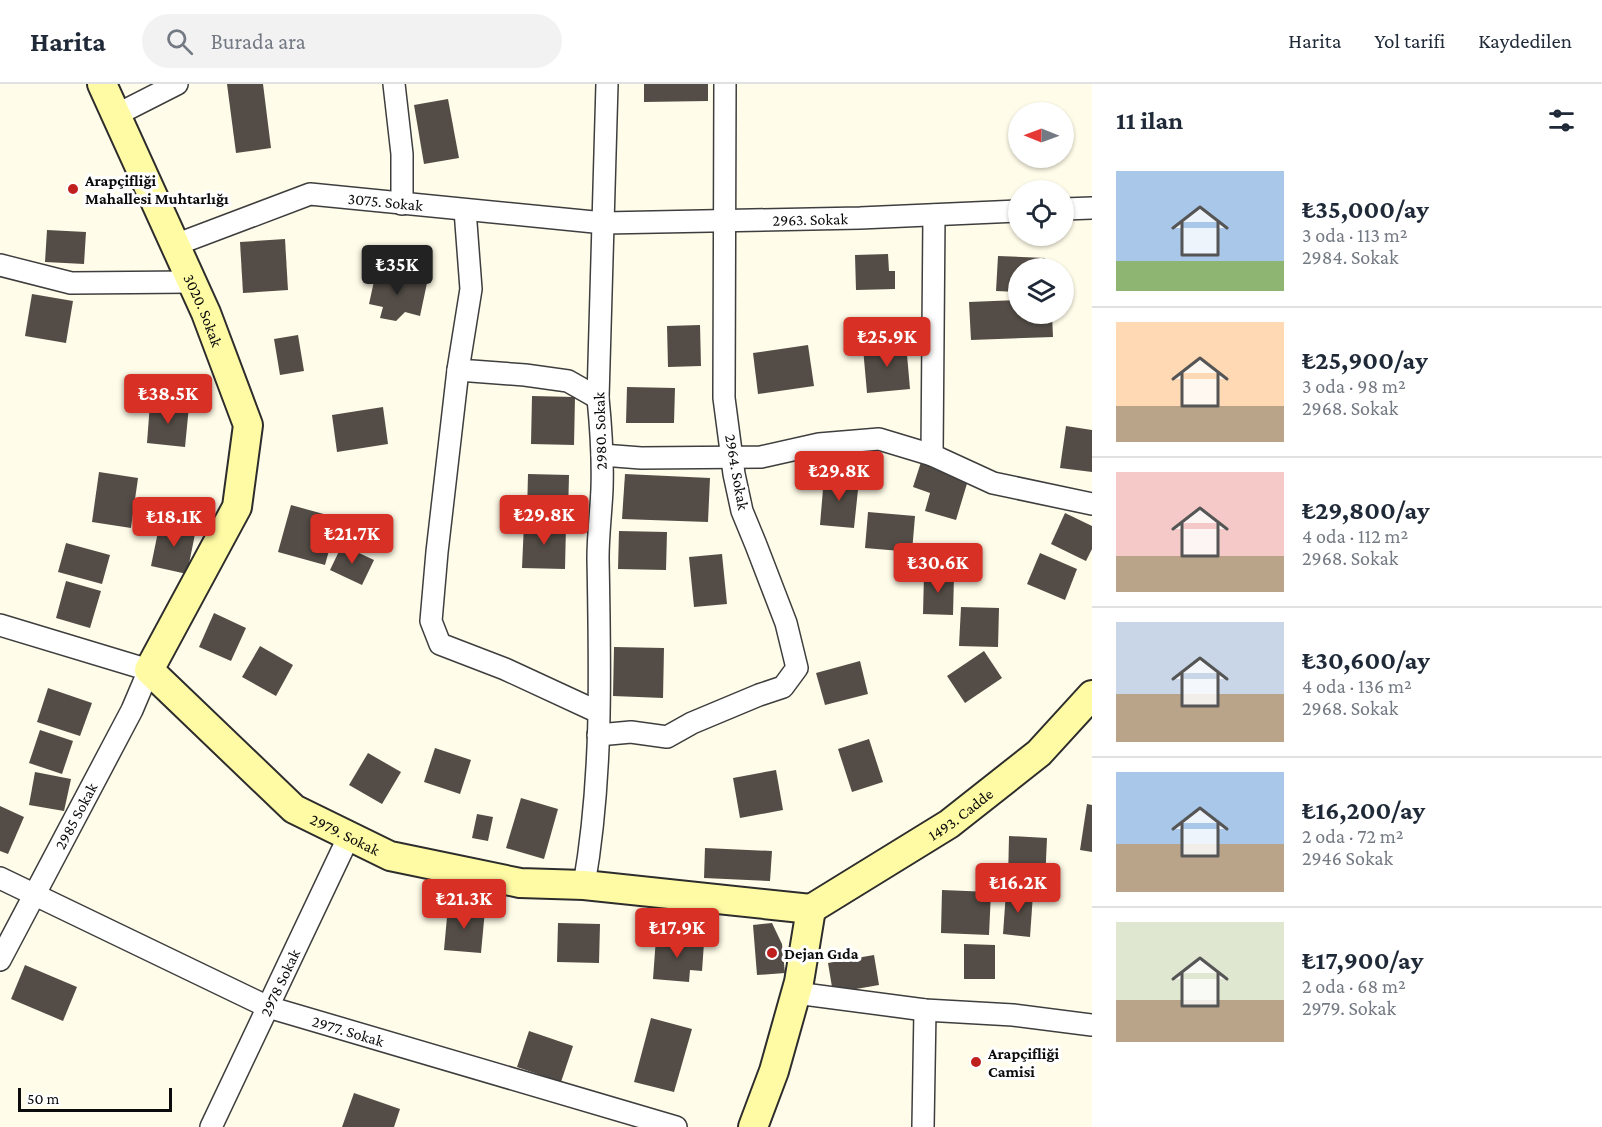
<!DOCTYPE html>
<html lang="tr">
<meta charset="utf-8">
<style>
:root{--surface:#fff;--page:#f2f2f3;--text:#1f2937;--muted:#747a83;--line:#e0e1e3;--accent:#d93025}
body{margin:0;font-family:"Crimson Pro",serif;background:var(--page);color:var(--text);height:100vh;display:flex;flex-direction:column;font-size:22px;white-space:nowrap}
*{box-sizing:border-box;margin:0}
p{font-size:20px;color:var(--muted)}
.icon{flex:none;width:33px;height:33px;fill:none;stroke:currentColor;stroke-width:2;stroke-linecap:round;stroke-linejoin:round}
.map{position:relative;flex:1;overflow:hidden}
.drawer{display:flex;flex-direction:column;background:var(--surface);width:510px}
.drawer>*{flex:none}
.needle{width:39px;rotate:271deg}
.tools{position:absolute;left:1008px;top:18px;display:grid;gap:12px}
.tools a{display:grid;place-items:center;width:66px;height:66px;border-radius:50%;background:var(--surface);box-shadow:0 2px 4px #0004;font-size:30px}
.scale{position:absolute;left:18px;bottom:15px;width:154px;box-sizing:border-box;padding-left:6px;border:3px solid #0b0b0b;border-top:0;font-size:16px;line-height:21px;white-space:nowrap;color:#0b0b0b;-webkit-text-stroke:4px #fff;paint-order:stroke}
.price{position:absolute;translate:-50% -51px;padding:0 14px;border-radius:6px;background:var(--accent);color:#fff;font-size:20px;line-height:39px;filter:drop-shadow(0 2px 3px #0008)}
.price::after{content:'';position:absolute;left:50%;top:36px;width:18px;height:14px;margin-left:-9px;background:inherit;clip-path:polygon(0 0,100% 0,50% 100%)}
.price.on{background:#222;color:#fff}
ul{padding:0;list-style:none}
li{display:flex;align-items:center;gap:18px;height:150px;padding:0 24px}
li+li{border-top:2px solid var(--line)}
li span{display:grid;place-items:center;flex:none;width:168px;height:120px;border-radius:0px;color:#555}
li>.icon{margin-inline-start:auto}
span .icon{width:72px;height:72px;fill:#fffc;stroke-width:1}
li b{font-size:26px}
h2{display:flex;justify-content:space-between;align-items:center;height:72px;padding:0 24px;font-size:26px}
header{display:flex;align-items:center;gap:36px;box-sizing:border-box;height:84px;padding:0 30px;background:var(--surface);border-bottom:2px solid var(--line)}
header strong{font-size:28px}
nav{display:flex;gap:33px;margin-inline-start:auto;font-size:21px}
.search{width:420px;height:54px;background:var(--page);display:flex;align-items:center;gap:15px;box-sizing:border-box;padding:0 21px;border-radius:33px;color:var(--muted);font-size:22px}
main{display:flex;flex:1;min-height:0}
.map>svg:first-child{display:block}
</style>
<header>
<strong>Harita</strong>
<div class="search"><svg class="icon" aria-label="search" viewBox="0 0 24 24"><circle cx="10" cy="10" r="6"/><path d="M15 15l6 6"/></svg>Burada ara</div>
<nav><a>Harita</a><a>Yol tarifi</a><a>Kaydedilen</a></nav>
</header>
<main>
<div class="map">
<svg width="1092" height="1043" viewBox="0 0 1092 1043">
<rect width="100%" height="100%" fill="#fffce9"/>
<!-- building -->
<g fill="#544d47">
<path d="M 227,0 L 263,0 L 271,64 L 236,69 Z"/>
<path d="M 644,0 L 708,0 L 708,17 L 644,18 Z"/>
<path d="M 448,15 L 459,74 L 424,80 L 414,21 Z"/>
<path d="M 47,146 L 86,148 L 84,180 L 45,178 Z"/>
<path d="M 285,155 L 288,206 L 243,209 L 240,158 Z"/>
<path d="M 888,170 L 889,187 L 895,187 L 895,205 L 856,206 L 855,171 Z"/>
<path d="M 998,172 L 1045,174 L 1044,184 L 1018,184 L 1018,208 L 996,207 Z"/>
<path d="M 376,188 L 427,199 L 420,232 L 405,228 L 396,237 L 380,234 L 383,223 L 369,220 Z"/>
<path d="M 32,210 L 73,217 L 66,259 L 25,252 Z"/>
<path d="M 1018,216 L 1018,230 L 1052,230 L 1053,253 L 971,256 L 969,218 Z"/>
<path d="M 700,241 L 701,282 L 668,283 L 667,242 Z"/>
<path d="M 298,251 L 304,287 L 280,291 L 274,255 Z"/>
<path d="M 906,259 L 910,305 L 867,309 L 863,264 Z"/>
<path d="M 808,261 L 814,302 L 758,310 L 753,269 Z"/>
<path d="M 627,303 L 675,304 L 674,339 L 626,339 Z"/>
<path d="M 532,312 L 575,313 L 574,361 L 531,360 Z"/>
<path d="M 150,319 L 189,322 L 185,363 L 147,359 Z"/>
<path d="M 383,323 L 388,360 L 337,368 L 332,331 Z"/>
<path d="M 1066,342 L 1092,346 L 1092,388 L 1060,384 Z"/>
<path d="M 921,378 L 969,393 L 956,436 L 925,427 L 930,409 L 913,403 Z"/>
<path d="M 99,388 L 138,394 L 131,444 L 92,438 Z"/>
<path d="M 528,390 L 569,391 L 568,431 L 527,430 Z"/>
<path d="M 625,390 L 710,394 L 708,438 L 622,435 Z"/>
<path d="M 824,393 L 859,396 L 854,444 L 820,441 Z"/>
<path d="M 291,421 L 338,434 L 325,481 L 278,468 Z"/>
<path d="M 868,428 L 915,432 L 912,468 L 865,464 Z"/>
<path d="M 1065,429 L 1092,442 L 1092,465 L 1086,477 L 1051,460 Z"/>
<path d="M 160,438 L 196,445 L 187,490 L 151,482 Z"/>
<path d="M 524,439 L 566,441 L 565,485 L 522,484 Z"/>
<path d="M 619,447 L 667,448 L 666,486 L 618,485 Z"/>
<path d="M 66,459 L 110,471 L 102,500 L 58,488 Z"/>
<path d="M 342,461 L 374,476 L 362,501 L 330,486 Z"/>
<path d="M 1040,469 L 1077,485 L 1065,516 L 1027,500 Z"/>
<path d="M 722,470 L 727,520 L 694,523 L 689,473 Z"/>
<path d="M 924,490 L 954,491 L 953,531 L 923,530 Z"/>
<path d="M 66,497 L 101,507 L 90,544 L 56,534 Z"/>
<path d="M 961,523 L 999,524 L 998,563 L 959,562 Z"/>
<path d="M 214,529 L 246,544 L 231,577 L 199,563 Z"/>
<path d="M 260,562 L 293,581 L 276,612 L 242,593 Z"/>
<path d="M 614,563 L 664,564 L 663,614 L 613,612 Z"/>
<path d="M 984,567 L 1002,594 L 965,619 L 947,592 Z"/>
<path d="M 860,577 L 868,610 L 825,621 L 816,589 Z"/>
<path d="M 48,604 L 92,619 L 80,652 L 37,638 Z"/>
<path d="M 40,646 L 73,657 L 62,690 L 29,679 Z"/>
<path d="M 869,655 L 883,698 L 852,708 L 838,665 Z"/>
<path d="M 435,664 L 471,676 L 460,710 L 424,698 Z"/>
<path d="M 368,669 L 401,688 L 382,720 L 349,701 Z"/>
<path d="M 776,686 L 783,726 L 740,734 L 733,694 Z"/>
<path d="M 35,688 L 71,695 L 64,727 L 29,721 Z"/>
<path d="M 521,714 L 558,725 L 544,775 L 506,764 Z"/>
<path d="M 1087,720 L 1092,721 L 1092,768 L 1080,766 Z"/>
<path d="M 0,722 L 24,733 L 8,770 L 0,767 Z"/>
<path d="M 477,730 L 493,733 L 488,757 L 472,754 Z"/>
<path d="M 1009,752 L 1047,754 L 1045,799 L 1008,797 Z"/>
<path d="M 705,764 L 772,767 L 770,797 L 704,794 Z"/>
<path d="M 942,806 L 991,808 L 989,851 L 941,849 Z"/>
<path d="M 1006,808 L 1033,810 L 1030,853 L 1003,850 Z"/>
<path d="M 448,822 L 485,826 L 481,869 L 444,866 Z"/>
<path d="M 558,839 L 600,840 L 599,879 L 557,878 Z"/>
<path d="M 772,839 L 782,860 L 785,889 L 757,891 L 753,841 Z"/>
<path d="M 656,854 L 704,859 L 702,887 L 690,886 L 689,898 L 653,895 Z"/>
<path d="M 964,860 L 995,861 L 995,895 L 964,895 Z"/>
<path d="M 874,871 L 879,901 L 833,909 L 828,879 Z"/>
<path d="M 25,881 L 77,903 L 63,937 L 11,915 Z"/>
<path d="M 651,934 L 692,945 L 674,1008 L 634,998 Z"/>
<path d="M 529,947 L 573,962 L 561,998 L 517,983 Z"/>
<path d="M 354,1009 L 400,1025 L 394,1043 L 342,1043 Z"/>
</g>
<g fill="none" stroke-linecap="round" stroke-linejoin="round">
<!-- street casing -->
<g stroke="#3e3e3e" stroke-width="24">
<g id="street">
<path d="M 394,0 L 402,70 L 402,120"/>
<path d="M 116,31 L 177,0"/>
<path d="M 1064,125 L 1092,124"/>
<path d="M 465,126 L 471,205 L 458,286 L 525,291 L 568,297 L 598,314"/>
<path id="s1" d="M 175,161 L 310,110 L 604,139 L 860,134 L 1018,127"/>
<path d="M 0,181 L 71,199 L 191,198"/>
<path d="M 458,286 L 437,468 L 431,537 L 440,560 L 505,585 L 598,628"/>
<path d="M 602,371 L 641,374 L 761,373 L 819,360 L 879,355 L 932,371 L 993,399 L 1092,420"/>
<path d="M 932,371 L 934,131"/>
<path d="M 0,541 L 149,586 L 132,626 L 0,876"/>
<path d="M 598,651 L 631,648 L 667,653 L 692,639 L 759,611 L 783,603 L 797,584 L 786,539 L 756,461 L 742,427 L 734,390 L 724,314 L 725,0"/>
<path id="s2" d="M 0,794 L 268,923 L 676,1043"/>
<path d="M 584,801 C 603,693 600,583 598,474 C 598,451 601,428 602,405 C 603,375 601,344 598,314 L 607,0"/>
<path d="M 796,909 L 925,926 L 1013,931 L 1092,941"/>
<path id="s3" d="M 211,1043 L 349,752"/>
<path d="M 923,1043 L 925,926"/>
</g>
</g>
<!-- secondary casing -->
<g stroke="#2d2d2d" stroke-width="32">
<g id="secondary">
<path id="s4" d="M 102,0 L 206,229 L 248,341 L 237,423 L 149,586 L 294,725 L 390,772 L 520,799 L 584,801 L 811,825"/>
<path id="s5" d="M 811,825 L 949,740 L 1039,669 L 1092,611"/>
<path d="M 753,1043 L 774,987 L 799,898 L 811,825"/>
</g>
</g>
<!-- street -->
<use href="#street" stroke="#fff" stroke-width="21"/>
<!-- secondary -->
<use href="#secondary" stroke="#fffba4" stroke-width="28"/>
</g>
<!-- markers -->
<g fill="#c0201e" stroke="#fff" stroke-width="2">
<circle cx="73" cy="105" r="6"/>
<circle cx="772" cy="869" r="6"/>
<circle cx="976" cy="978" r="6"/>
</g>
<g text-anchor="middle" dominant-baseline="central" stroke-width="6" stroke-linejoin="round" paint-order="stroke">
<!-- poi labels -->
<g font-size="16" font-weight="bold" fill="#0b0b0b" stroke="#fff" text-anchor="start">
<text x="85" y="96">Arapçifliği<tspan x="85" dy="18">Mahallesi Muhtarlığı</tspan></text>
<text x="784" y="869">Dejan Gıda</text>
<text x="988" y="969">Arapçifliği<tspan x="988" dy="18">Camisi</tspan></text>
</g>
<!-- street labels -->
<g font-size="16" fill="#0b0b0b" stroke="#fff">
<text stroke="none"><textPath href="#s1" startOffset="220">3075. Sokak</textPath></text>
<text stroke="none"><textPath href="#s1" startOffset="646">2963. Sokak</textPath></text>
<text stroke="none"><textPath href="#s4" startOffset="248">3020. Sokak</textPath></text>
<text transform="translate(600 347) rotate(-92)">2980. Sokak</text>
<text transform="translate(737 388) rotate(80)">2964. Sokak</text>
<text stroke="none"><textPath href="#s5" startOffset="177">1493. Cadde</textPath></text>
<text transform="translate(76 732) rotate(-62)">2985 Sokak</text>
<text stroke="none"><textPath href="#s4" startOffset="897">2979. Sokak</textPath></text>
<text stroke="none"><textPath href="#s3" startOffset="160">2978 Sokak</textPath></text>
<text stroke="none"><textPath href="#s2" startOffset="381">2977. Sokak</textPath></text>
</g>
</g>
</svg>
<div class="tools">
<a><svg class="needle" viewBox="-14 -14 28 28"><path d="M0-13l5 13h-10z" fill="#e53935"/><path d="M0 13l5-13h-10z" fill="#747a83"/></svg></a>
<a><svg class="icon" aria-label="locate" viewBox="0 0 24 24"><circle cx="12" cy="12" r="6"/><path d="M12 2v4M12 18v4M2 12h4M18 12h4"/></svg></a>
<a><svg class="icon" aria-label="layers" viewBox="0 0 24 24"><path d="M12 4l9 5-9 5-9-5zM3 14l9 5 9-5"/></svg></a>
</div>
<div class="scale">50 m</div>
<b class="price on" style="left:397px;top:212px">₺35K</b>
<b class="price" style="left:887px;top:284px">₺25.9K</b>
<b class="price" style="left:168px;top:341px">₺38.5K</b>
<b class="price" style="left:839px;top:418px">₺29.8K</b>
<b class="price" style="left:544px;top:462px">₺29.8K</b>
<b class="price" style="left:174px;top:464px">₺18.1K</b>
<b class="price" style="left:352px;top:481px">₺21.7K</b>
<b class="price" style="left:938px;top:510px">₺30.6K</b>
<b class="price" style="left:1018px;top:830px">₺16.2K</b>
<b class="price" style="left:464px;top:846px">₺21.3K</b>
<b class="price" style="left:677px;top:875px">₺17.9K</b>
</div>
<section class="drawer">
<h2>11 ilan<svg class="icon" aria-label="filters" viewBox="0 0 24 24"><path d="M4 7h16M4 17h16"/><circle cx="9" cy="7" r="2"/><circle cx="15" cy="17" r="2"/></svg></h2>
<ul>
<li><span style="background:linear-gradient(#a9c7e8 75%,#8fb573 0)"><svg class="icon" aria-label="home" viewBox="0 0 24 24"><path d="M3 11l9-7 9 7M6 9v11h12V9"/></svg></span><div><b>₺35,000/ay</b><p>3 oda · 113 m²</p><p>2984. Sokak</p></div></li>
<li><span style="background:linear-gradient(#ffd9b3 70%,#b9a48a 0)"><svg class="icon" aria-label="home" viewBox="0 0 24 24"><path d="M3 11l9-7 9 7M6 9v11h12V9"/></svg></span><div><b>₺25,900/ay</b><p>3 oda · 98 m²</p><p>2968. Sokak</p></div></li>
<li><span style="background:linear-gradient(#f6c9c9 70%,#b9a48a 0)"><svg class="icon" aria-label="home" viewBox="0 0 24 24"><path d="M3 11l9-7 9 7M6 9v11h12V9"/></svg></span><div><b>₺29,800/ay</b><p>4 oda · 112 m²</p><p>2968. Sokak</p></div></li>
<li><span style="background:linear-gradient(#c9d6e8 60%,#b9a48a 0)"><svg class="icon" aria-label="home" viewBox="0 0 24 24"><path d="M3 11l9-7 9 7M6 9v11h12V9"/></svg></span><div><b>₺30,600/ay</b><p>4 oda · 136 m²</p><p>2968. Sokak</p></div></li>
<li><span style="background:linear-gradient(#a9c7e8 60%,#b9a48a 0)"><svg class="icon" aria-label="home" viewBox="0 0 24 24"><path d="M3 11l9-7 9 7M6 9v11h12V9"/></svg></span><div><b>₺16,200/ay</b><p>2 oda · 72 m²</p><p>2946 Sokak</p></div></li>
<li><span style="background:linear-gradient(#dfe7d0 65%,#b9a48a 0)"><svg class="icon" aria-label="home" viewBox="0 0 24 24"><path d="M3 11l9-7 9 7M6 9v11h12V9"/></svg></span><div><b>₺17,900/ay</b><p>2 oda · 68 m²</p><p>2979. Sokak</p></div></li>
</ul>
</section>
</main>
